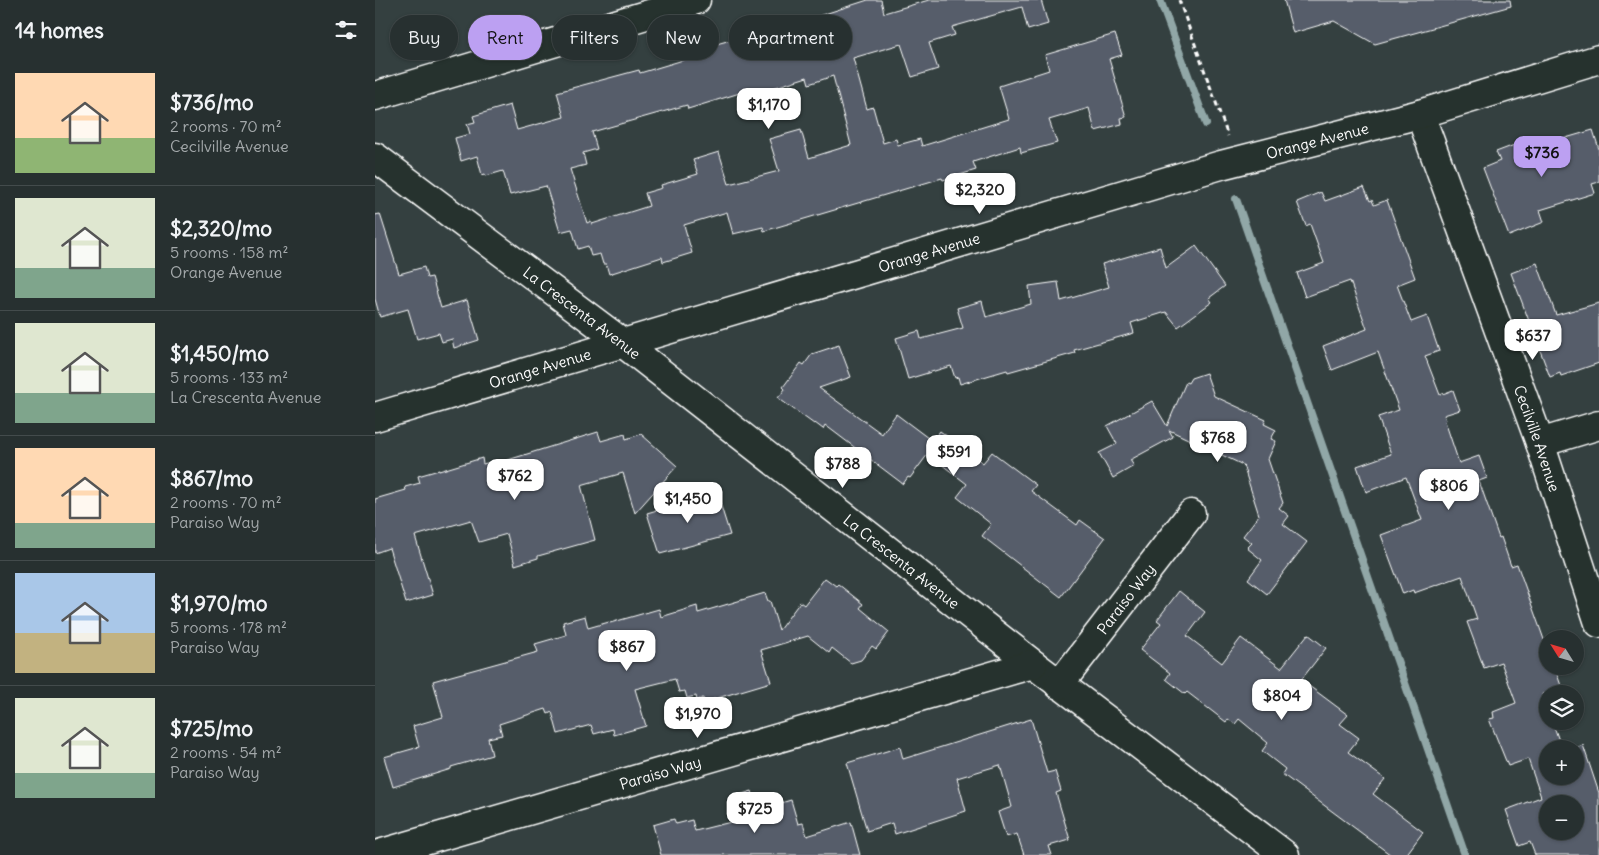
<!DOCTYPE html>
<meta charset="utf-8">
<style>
:root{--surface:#273030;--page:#2f3838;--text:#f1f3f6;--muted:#a4a9ab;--line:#434b4c;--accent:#bca0f2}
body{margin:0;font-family:Delius,sans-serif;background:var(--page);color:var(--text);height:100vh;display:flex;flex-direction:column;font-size:19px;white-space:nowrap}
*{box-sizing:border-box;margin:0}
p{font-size:16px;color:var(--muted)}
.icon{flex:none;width:28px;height:28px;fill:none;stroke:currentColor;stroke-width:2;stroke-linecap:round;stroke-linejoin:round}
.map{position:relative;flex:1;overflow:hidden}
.panel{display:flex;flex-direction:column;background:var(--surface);width:375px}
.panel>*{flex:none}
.top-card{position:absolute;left:15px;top:15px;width:475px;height:45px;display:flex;gap:10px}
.needle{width:32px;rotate:307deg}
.controls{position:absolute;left:1164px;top:630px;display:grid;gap:10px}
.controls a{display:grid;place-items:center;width:45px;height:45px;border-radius:50%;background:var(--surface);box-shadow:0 1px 4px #0004,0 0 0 1px var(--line);font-size:25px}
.price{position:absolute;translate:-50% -42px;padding:0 11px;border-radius:10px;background:#fff;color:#222;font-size:16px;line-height:32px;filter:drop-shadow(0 1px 2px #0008)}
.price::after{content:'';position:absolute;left:50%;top:30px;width:15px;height:11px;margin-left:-8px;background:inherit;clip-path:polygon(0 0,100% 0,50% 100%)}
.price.selected{background:var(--accent);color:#111}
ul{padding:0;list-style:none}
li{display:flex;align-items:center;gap:15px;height:125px;padding:0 15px}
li+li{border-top:1px solid var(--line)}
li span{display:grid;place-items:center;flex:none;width:140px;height:100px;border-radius:0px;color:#555}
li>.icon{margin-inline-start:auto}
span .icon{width:60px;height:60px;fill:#fffc;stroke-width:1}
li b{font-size:21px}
h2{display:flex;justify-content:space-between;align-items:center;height:60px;padding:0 15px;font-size:21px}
.pill{padding:0 18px;border-radius:22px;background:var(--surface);box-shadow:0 1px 4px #0004,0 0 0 1px var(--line);font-size:18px;line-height:45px}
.pill.selected{background:var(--accent);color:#111}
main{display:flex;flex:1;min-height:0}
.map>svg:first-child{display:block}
</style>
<main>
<section class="panel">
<h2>14 homes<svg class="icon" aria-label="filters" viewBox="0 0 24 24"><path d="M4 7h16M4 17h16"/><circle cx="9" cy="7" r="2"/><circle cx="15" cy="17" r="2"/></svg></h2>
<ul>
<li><span style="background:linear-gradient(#ffd9b3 65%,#8fb573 0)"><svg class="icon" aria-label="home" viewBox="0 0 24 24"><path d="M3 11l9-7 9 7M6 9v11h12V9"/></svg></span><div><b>$736/mo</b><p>2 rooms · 70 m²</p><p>Cecilville Avenue</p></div></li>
<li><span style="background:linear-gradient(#dfe7d0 70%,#7fa58c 0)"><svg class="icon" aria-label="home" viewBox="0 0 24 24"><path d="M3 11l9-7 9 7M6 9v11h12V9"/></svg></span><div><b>$2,320/mo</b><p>5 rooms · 158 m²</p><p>Orange Avenue</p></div></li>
<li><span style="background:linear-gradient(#dfe7d0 70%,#7fa58c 0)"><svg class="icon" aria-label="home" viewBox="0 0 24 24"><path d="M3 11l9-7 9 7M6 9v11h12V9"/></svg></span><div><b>$1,450/mo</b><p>5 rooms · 133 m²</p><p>La Crescenta Avenue</p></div></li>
<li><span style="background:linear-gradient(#ffd9b3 75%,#7fa58c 0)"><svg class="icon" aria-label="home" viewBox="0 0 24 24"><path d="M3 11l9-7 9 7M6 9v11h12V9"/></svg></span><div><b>$867/mo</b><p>2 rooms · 70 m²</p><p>Paraiso Way</p></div></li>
<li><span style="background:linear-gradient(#a9c7e8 60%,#c2b280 0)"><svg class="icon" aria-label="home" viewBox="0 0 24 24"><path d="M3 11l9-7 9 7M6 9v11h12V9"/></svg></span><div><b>$1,970/mo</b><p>5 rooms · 178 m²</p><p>Paraiso Way</p></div></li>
<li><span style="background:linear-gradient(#dfe7d0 75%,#7fa58c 0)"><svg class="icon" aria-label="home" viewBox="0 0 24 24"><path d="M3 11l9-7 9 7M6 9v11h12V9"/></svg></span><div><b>$725/mo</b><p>2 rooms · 54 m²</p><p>Paraiso Way</p></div></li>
</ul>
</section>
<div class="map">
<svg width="1224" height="855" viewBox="0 0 1224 855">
<rect width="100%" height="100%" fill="#344040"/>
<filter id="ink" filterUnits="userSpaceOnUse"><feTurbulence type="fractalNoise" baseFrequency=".02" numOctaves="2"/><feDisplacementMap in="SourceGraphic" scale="10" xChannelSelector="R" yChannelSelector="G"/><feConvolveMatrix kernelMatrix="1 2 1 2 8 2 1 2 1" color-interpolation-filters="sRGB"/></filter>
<g filter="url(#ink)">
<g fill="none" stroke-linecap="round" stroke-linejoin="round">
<!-- stream -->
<g stroke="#91a7a7" stroke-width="8">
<path d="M 785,0 L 831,124"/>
<path d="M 861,199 L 1090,855"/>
</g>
</g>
<!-- building -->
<g fill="#565d6b" stroke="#fff" fill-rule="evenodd">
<path d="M 493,0 L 506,0 L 509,13 L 554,0 L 666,0 L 673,24 L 653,30 L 647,7 L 577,27 L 580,35 L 554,43 L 563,69 L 537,77 L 526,44 L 478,58 L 492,109 L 498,107 L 508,143 L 521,139 L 523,145 L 545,139 L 547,146 L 634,119 L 624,86 L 674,70 L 670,55 L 740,34 L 747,55 L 734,59 L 751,117 L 746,118 L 747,124 L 720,131 L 714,108 L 674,120 L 682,143 L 646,153 L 645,147 L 598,162 L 601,170 L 568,180 L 567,178 L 389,231 L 388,227 L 358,234 L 352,212 L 309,225 L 317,253 L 288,262 L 287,257 L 234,274 L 231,264 L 228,264 L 225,254 L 216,256 L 213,246 L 203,249 L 197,229 L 185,232 L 171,186 L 135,195 L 128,171 L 111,176 L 110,174 L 107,175 L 102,156 L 86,161 L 80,138 L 95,134 L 92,124 L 100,122 L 98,116 L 135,105 L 142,130 L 189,117 L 182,92 L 264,70 L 265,73 L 335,52 L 334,46 L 356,40 L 357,43 L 406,28 L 405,26 L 431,18 L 431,20 ZM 458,76 L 476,145 L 434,158 L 426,130 L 394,139 L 404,171 L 354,184 L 344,152 L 318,160 L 323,174 L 286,185 L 287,188 L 270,193 L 274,206 L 217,224 L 216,221 L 212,223 L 195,169 L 211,165 L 208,153 L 222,149 L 217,132 L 312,105 L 313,109 L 381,88 L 382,93 L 432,77 L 434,84 Z"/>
<path d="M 909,0 L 1135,0 L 1136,6 L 1000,44 L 959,21 L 918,33 Z"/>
<path d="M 1218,130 L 1224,149 L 1224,182 L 1217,184 L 1220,193 L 1165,210 L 1169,222 L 1134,236 L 1108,168 L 1125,161 L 1121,152 L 1150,141 L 1153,149 Z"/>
<path d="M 989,187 L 995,201 L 997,200 L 999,205 L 1012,200 L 1040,278 L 1022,285 L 1036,322 L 1052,316 L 1064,351 L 1050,356 L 1065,395 L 1078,390 L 1085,410 L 1069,415 L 1071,420 L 1070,421 L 1084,463 L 1104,456 L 1112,478 L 1104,481 L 1124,538 L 1126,537 L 1136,566 L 1142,564 L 1172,648 L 1172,666 L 1179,666 L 1189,694 L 1167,694 L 1172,709 L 1172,721 L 1177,721 L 1187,749 L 1172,749 L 1172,776 L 1200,776 L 1200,749 L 1198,749 L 1208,745 L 1224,793 L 1224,855 L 1160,855 L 1155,842 L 1144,846 L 1131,810 L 1166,797 L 1153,759 L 1133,766 L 1114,719 L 1119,718 L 1118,712 L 1141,703 L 1126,662 L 1109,668 L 1092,622 L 1102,619 L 1087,576 L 1039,593 L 1038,590 L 1028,594 L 1006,535 L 1047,520 L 1031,477 L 991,492 L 982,466 L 1016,454 L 1003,417 L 1024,410 L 1003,352 L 957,370 L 948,346 L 992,329 L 975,281 L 930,297 L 922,273 L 949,263 L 935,224 L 931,226 L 922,202 L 946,192 L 950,201 ZM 1172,804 L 1200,804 L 1200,831 L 1172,831 Z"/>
<path d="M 5,214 L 24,274 L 49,267 L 52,278 L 57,277 L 66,308 L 92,300 L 104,340 L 79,348 L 77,339 L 67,342 L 64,333 L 42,339 L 33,309 L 5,317 L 0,299 L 0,215 Z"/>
<path d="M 821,246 L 850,286 L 834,298 L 837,302 L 803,327 L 791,312 L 756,323 L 759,333 L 699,350 L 700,353 L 633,372 L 632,370 L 585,384 L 583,377 L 580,378 L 576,366 L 533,379 L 521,338 L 544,331 L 546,339 L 588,328 L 582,308 L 607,301 L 611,317 L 656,304 L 654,286 L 683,282 L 686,301 L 734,287 L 727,264 L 785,247 L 791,268 Z"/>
<path d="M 1162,263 L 1181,315 L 1224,303 L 1224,363 L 1186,376 L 1185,373 L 1175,377 L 1136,273 Z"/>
<path d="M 464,345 L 476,377 L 444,388 L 507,434 L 521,414 L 557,441 L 565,431 L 608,463 L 617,452 L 661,485 L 656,491 L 702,525 L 705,520 L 730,538 L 686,597 L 607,536 L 616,524 L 582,497 L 592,484 L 553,454 L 535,478 L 533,477 L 528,484 L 450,425 L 448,429 L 440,423 L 439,424 L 403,398 L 410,389 L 408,387 L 426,363 L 429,365 L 437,354 Z"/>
<path d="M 831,373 L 839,396 L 891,420 L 889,424 L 901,430 L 896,439 L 901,441 L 893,459 L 908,503 L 904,508 L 914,516 L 908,524 L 932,542 L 892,594 L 873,579 L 887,560 L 872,548 L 877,543 L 868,536 L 884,515 L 868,465 L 794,430 L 798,437 L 755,460 L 759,466 L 738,478 L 724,453 L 742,444 L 732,426 L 777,401 L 792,426 L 811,382 L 813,383 L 816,378 Z"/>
<path d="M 223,432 L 226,441 L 250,434 L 251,439 L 266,434 L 302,466 L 260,513 L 248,473 L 206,485 L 220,540 L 163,556 L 163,558 L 140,565 L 132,534 L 104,542 L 96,520 L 40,536 L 58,595 L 31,603 L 14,548 L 0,553 L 0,499 L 31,490 L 30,487 L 45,483 L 43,476 L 64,470 L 64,471 L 107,458 L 108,464 L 119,461 L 120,464 Z"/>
<path d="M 340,493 L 343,504 L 345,503 L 355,535 L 285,554 L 272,513 Z"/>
<path d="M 450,578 L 461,586 L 463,584 L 488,604 L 485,608 L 514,632 L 501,649 L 497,646 L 486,660 L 476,663 L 457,648 L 454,653 L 433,636 L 386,650 L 396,682 L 329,702 L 328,698 L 322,700 L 321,696 L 312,698 L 310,691 L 304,692 L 300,679 L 260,689 L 271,726 L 239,735 L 238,729 L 219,734 L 216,725 L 183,734 L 177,712 L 173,714 L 171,709 L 124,724 L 127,735 L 113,738 L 117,755 L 76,767 L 76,769 L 18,787 L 9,757 L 44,747 L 38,726 L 68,717 L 58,681 L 163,652 L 160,644 L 191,635 L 188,622 L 210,616 L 213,628 L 234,622 L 235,623 L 284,609 L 286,617 L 322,606 L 323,613 L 390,593 L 393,601 L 395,601 L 404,630 L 425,602 L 429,605 Z"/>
<path d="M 804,591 L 830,612 L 812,636 L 847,663 L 866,638 L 906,668 L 933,634 L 951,648 L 926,680 L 973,715 L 965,724 L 984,738 L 973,752 L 1010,779 L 998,794 L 1048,832 L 1031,855 L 1016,855 L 907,774 L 910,769 L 887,751 L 893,743 L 864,719 L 860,724 L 853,719 L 851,722 L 812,692 L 810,694 L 791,679 L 795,673 L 765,650 L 786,623 L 782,620 Z"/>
<path d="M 656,719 L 672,773 L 680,771 L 686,791 L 681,793 L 695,840 L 674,846 L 677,855 L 649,855 L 642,834 L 631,837 L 623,812 L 637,807 L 625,765 L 582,778 L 591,811 L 520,834 L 517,823 L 492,831 L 472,763 L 525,747 L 528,759 Z"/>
<path d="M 377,791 L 383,810 L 416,800 L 423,824 L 428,823 L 432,836 L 476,822 L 485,855 L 286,855 L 278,825 L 299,819 L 301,824 L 317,820 L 320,831 L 360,821 L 354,798 Z"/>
</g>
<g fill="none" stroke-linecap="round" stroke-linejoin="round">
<!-- minor casing -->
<g stroke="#fff" stroke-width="31">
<g id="minor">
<path d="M 0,96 L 321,0"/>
<path id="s1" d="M 1045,114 L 1165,443 L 1224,623"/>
<path id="s2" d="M 0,157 L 248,343 L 658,664 L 910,855"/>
<path id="s3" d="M 0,417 L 846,165 L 1045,114 L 1224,59"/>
<path d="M 1165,443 L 1224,425"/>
<path id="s4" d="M 684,685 L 816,514"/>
<path id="s5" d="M 1,855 L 658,664"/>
</g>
</g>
<!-- path -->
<path stroke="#fff" stroke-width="3" stroke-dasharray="5 4" stroke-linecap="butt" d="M 804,0 L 853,136"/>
<!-- minor -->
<use href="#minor" stroke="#26332d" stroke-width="28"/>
</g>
</g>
<g text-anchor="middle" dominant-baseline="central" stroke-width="4.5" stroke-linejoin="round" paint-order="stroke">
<!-- street labels -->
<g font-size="15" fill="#fff" stroke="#26332d">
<text stroke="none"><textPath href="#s3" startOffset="982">Orange Avenue</textPath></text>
<text stroke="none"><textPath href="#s3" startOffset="578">Orange Avenue</textPath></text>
<text stroke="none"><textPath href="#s2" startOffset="259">La Crescenta Avenue</textPath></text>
<text stroke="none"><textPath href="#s3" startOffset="172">Orange Avenue</textPath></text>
<text stroke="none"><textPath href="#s1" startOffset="345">Cecilville Avenue</textPath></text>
<text stroke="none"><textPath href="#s2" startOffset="664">La Crescenta Avenue</textPath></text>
<text stroke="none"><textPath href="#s4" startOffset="109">Paraiso Way</textPath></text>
<text stroke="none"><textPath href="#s5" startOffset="296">Paraiso Way</textPath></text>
</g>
</g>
</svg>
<div class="controls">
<a><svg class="needle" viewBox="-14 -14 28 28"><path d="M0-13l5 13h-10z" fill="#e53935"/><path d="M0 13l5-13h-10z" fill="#a4a9ab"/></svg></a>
<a><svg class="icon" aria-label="layers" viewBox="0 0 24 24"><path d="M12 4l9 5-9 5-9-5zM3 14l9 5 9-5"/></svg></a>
<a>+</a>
<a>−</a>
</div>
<b class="price" style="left:394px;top:130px">$1,170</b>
<b class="price selected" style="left:1167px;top:178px">$736</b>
<b class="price" style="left:605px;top:215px">$2,320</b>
<b class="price" style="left:1158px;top:361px">$637</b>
<b class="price" style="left:843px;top:463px">$768</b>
<b class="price" style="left:579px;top:477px">$591</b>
<b class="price" style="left:468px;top:489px">$788</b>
<b class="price" style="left:140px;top:501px">$762</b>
<b class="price" style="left:1074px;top:511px">$806</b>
<b class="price" style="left:313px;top:524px">$1,450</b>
<b class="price" style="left:252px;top:672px">$867</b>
<b class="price" style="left:907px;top:721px">$804</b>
<b class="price" style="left:323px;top:739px">$1,970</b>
<b class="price" style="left:380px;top:834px">$725</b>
<div class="top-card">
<a class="pill">Buy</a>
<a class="pill selected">Rent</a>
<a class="pill">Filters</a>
<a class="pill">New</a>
<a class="pill">Apartment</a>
</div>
</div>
</main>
